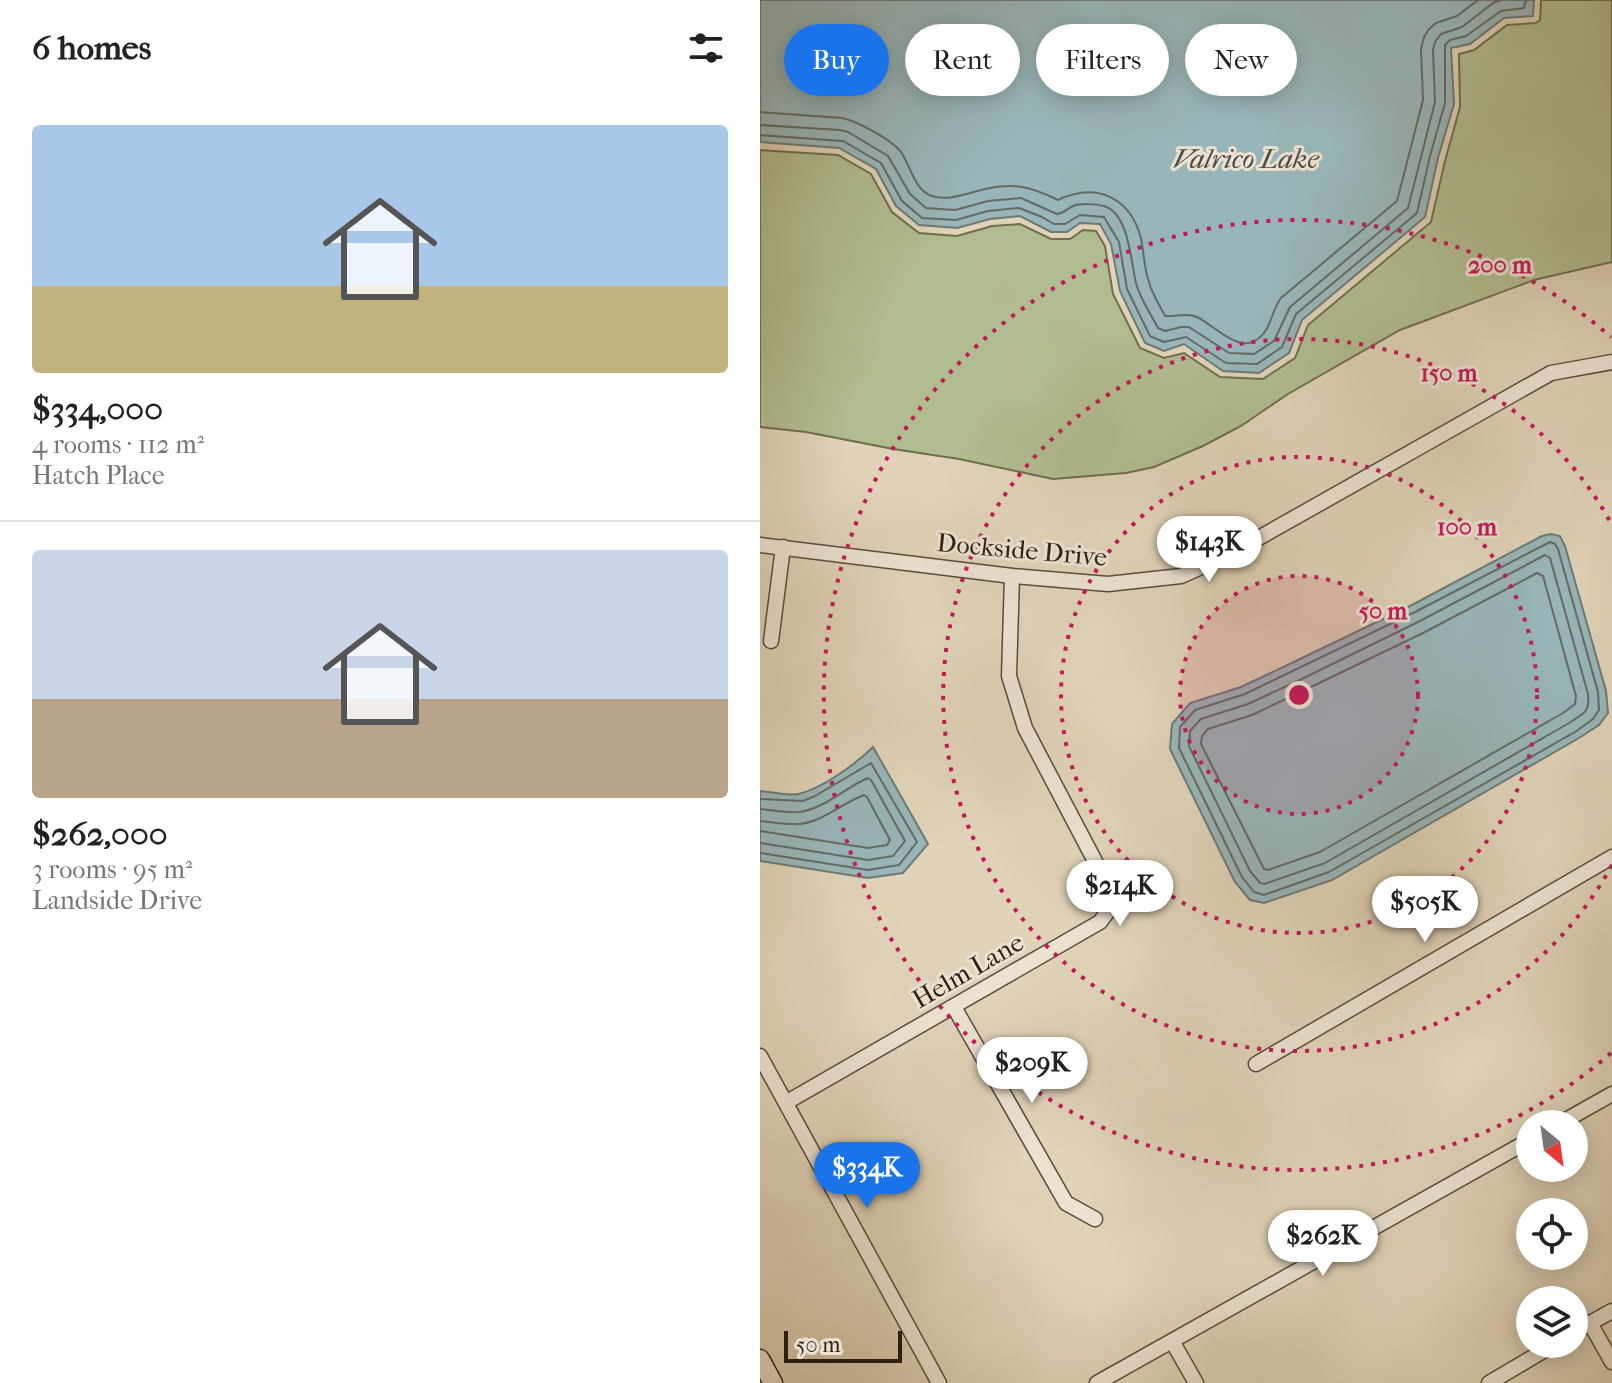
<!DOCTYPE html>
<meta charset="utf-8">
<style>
:root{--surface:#fff;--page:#f6f6f6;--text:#222;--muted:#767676;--line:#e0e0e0;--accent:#1a73e8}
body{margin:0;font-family:"IM FELL French Canon",serif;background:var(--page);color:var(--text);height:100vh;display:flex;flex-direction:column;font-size:30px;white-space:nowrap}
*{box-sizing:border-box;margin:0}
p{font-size:26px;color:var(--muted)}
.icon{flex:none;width:44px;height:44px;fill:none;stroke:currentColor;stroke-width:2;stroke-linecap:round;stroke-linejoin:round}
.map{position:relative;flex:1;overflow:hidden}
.sheet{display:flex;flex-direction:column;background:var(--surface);width:760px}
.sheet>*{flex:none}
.hud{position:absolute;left:24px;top:24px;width:708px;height:72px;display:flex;gap:16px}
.needle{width:52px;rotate:151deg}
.controls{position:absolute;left:756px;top:1110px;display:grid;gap:16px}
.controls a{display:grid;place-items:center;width:72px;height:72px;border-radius:50%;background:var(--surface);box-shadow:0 4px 20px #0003;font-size:40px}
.scale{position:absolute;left:24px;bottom:20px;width:118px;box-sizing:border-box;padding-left:8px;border:4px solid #2f1f10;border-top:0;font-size:22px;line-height:28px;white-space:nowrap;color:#2f1f10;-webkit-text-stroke:6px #ebe2d1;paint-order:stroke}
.price{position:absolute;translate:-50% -68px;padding:0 18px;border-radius:28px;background:#fff;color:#222;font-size:26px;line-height:52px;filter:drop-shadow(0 2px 4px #0008)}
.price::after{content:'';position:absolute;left:50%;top:48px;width:24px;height:18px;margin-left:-12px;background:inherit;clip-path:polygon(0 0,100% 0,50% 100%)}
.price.current{background:var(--accent);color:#fff}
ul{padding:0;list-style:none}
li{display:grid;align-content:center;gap:16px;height:424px;padding:0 32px}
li+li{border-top:2px solid var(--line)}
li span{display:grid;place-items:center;height:248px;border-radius:8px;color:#555}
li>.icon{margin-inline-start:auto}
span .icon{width:144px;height:144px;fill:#fffc;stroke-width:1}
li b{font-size:34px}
h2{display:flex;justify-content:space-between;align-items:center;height:96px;padding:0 32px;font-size:34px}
.chip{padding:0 28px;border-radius:36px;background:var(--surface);box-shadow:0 4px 20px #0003;font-size:28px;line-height:72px}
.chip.current{background:var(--accent);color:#fff}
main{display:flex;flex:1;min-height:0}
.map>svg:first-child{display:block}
</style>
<main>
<section class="sheet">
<h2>6 homes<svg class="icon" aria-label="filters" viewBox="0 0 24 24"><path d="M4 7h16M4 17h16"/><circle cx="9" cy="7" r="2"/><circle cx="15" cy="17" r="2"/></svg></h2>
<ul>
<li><span style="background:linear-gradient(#a9c7e8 65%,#c2b280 0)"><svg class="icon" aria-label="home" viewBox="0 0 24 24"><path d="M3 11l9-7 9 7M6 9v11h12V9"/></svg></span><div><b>$334,000</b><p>4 rooms · 112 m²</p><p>Hatch Place</p></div></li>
<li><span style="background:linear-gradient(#c9d6e8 60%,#b9a48a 0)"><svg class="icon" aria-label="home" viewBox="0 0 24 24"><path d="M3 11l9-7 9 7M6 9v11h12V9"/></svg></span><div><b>$262,000</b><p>3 rooms · 95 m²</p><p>Landside Drive</p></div></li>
</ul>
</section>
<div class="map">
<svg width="852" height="1383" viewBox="0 0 852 1383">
<rect width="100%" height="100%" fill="#e0d3b8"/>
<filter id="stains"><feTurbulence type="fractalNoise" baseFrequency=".0025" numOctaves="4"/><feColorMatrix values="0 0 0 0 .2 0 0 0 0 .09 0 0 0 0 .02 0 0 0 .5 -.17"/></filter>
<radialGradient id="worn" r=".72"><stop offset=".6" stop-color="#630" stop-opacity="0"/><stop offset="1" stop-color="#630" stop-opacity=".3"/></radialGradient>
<!-- green -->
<path fill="#b1bc90" stroke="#706e50" stroke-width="2" d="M 781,0 L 852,0 L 852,262 L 774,280 L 640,330 L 528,394 L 481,426 L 443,446 L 394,467 L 366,473 L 293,479 L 199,459 L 133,449 L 46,432 L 0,427 L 0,150 L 78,155 L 111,174 L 132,212 L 159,233 L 197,236 L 232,226 L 260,224 L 291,239 L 310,239 L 323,230 L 336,231 L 345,246 L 353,294 L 380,348 L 404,358 L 424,353 L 460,377 L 503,379 L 535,358 L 548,325 L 671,222 L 685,161 L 700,107 L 699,54 L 714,50 L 747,25 L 776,23 L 780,20 Z"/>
<!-- water -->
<g fill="#98b6b9" stroke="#6e7a75" stroke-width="2">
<path d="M 0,0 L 774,0 L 773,16 L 744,18 L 710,44 L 691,48 L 694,104 L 678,158 L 665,217 L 542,320 L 529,353 L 499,373 L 463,371 L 424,344 L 404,351 L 385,343 L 360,291 L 351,244 L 340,224 L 320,223 L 307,232 L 291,232 L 260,216 L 230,219 L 197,228 L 159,225 L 136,206 L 116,169 L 79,148 L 0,142 Z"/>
<path d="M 791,534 L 800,536 L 805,546 L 846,691 L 848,713 L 839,725 L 819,738 L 572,880 L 504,903 L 490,900 L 475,882 L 410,749 L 412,724 L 430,703 L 481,687 L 540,659 L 650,606 L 782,536 Z"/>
<path d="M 113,747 L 168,844 L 143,873 L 108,878 L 0,861 L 0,791 C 12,792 27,796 38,794 C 61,789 96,764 113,747 Z"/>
</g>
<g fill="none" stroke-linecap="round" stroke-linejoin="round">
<!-- shore -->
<g stroke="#646a64" stroke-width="2">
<path d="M 0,112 L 82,118 C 97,121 132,140 141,152 C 150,165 155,191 172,196 C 188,201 205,194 221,190 C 252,182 270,186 298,200 C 336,182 370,197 381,238 C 384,253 384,268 389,282 C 392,294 400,306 405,316 C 416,317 426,312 437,317 C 456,326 483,360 504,333 C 512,323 513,308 521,298 L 637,201 L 663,100 L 661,49 L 664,37 L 669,29 L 676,23 L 697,16 L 718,0"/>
<path d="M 0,125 L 80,130 L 88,132 L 128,156 L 150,194 L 166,208 L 195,210 L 228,201 L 261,198 L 297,214 C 304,213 307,209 313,206 C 321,203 336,204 344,206 C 369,213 371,263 376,283 C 380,299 391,314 398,328 L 405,331 L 421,327 L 429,327 L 469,353 L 494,354 L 514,341 L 530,307 L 648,208 L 675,102 L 673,50 L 675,42 L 681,34 L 702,27 L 733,3 L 741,0"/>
<path d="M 0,135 L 83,141 L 121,163 L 142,201 L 162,218 L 196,220 L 228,211 L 259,208 L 282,217 L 294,224 L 305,224 L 320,215 L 344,217 L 359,242 L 367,289 L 390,336 L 404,342 L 426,337 L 466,363 L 497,364 L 522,347 L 536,314 L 657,213 L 670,156 L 685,103 L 685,45 L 690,40 L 706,36 L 741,11 L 764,8 L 766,0"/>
<path d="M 790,542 L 795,544 L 798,549 L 838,692 L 839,710 L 833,719 L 815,732 L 569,872 L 504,895 L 494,892 L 482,877 L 419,748 L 420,727 L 435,710 L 485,694 L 653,613 Z"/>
<path d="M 785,555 L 790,558 L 828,694 C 830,713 824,713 809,723 L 565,863 L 504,884 L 500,883 L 490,871 L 429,746 L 430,731 L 441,719 L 488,704 L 548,676 L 658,622 Z"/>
<path d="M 777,573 L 783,576 L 816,696 L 815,704 L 803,713 L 560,852 L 508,870 L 504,869 L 441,744 L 442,736 L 448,729 L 492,715 L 553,686 L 663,633 Z"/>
<path d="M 0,799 L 43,801 L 55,796 L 111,763 L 157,842 L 139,865 L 108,870 L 0,853"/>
<path d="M 0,809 C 13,810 26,813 39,812 C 64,809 86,787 108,778 L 111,780 L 145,841 L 133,856 L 108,860 L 0,843"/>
<path d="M 0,821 C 13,822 26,825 39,824 C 63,822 82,803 104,795 L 107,797 L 130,840 L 127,845 L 108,848 L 0,831"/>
</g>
<!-- street casing -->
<g stroke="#5b4c3a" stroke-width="17">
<g id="street">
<path d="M 0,545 L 252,576 L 348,584 L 421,576 L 472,553 L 791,373 L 852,362"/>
<path d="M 11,641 L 23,547"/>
<path d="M 194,1007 L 306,1203 L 335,1219"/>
<path d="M 0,1056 L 179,1383"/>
<path d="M 496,1064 L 852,857"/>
<path d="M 27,1102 L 340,922 L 351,907 L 348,886 L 265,728 L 249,676 L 252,576"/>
<path d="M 799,1124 L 852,1094"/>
<path d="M 830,1323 L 852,1362"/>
<path d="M 814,1332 L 852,1311"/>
<path d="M 412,1341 L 436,1383"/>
<path d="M 337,1383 L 770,1140"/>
<path d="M 729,1383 L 795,1344"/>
</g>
</g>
<!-- secondary casing -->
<g stroke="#2f1f10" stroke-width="21">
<path id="secondary" d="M 0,1359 L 13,1383"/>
</g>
<!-- street -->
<use href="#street" stroke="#ebe2d1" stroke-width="14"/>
<!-- secondary -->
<use href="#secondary" stroke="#ebe2d1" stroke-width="18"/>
</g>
<!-- distance rings -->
<circle cx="539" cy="695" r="119" fill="#c2185b" fill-opacity=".12"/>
<g fill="none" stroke="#c2185b" stroke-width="4" stroke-dasharray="4 8">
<circle cx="539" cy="695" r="119"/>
<circle cx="539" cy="695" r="238"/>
<path d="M852 865A356 356 0 1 1 852 525"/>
<path d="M851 1053A475 475 0 1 1 851 337"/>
</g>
<g text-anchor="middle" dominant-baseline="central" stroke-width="6" stroke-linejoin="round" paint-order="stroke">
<!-- street labels -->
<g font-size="26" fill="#2f1f10" stroke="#ebe2d1">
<text transform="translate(262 550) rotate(5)">Dockside Drive</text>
<text transform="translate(208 971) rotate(-30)">Helm Lane</text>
</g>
<!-- water labels -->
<g font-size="28" font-style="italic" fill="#4e4c43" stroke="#ebe2d1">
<text x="486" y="158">Valrico Lake</text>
</g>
</g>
<circle cx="539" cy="695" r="12" fill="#c2185b" stroke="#ebe2d1" stroke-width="4"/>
<g font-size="24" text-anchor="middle" font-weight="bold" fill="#c2185b" stroke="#ebe2d1" stroke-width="6" stroke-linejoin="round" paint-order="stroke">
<text x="740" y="273">200 m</text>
<text x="689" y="381">150 m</text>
<text x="707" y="535">100 m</text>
<text x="623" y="619">50 m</text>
</g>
<rect width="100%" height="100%" filter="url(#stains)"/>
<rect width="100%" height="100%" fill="url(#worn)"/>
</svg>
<div class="controls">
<a><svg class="needle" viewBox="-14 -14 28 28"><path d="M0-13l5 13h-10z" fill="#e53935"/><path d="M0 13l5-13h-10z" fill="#767676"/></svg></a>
<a><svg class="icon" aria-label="locate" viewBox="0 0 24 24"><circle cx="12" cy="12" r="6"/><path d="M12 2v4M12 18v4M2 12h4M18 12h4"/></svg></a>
<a><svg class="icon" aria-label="layers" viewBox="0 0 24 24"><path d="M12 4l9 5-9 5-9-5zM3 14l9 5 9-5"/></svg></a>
</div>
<div class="scale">50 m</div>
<b class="price" style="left:449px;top:584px">$143K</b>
<b class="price" style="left:360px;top:928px">$214K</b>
<b class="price" style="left:665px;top:944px">$505K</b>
<b class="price" style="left:272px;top:1105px">$209K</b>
<b class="price current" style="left:107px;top:1210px">$334K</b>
<b class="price" style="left:563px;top:1278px">$262K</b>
<div class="hud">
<a class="chip current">Buy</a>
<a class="chip">Rent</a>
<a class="chip">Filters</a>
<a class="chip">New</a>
</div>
</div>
</main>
